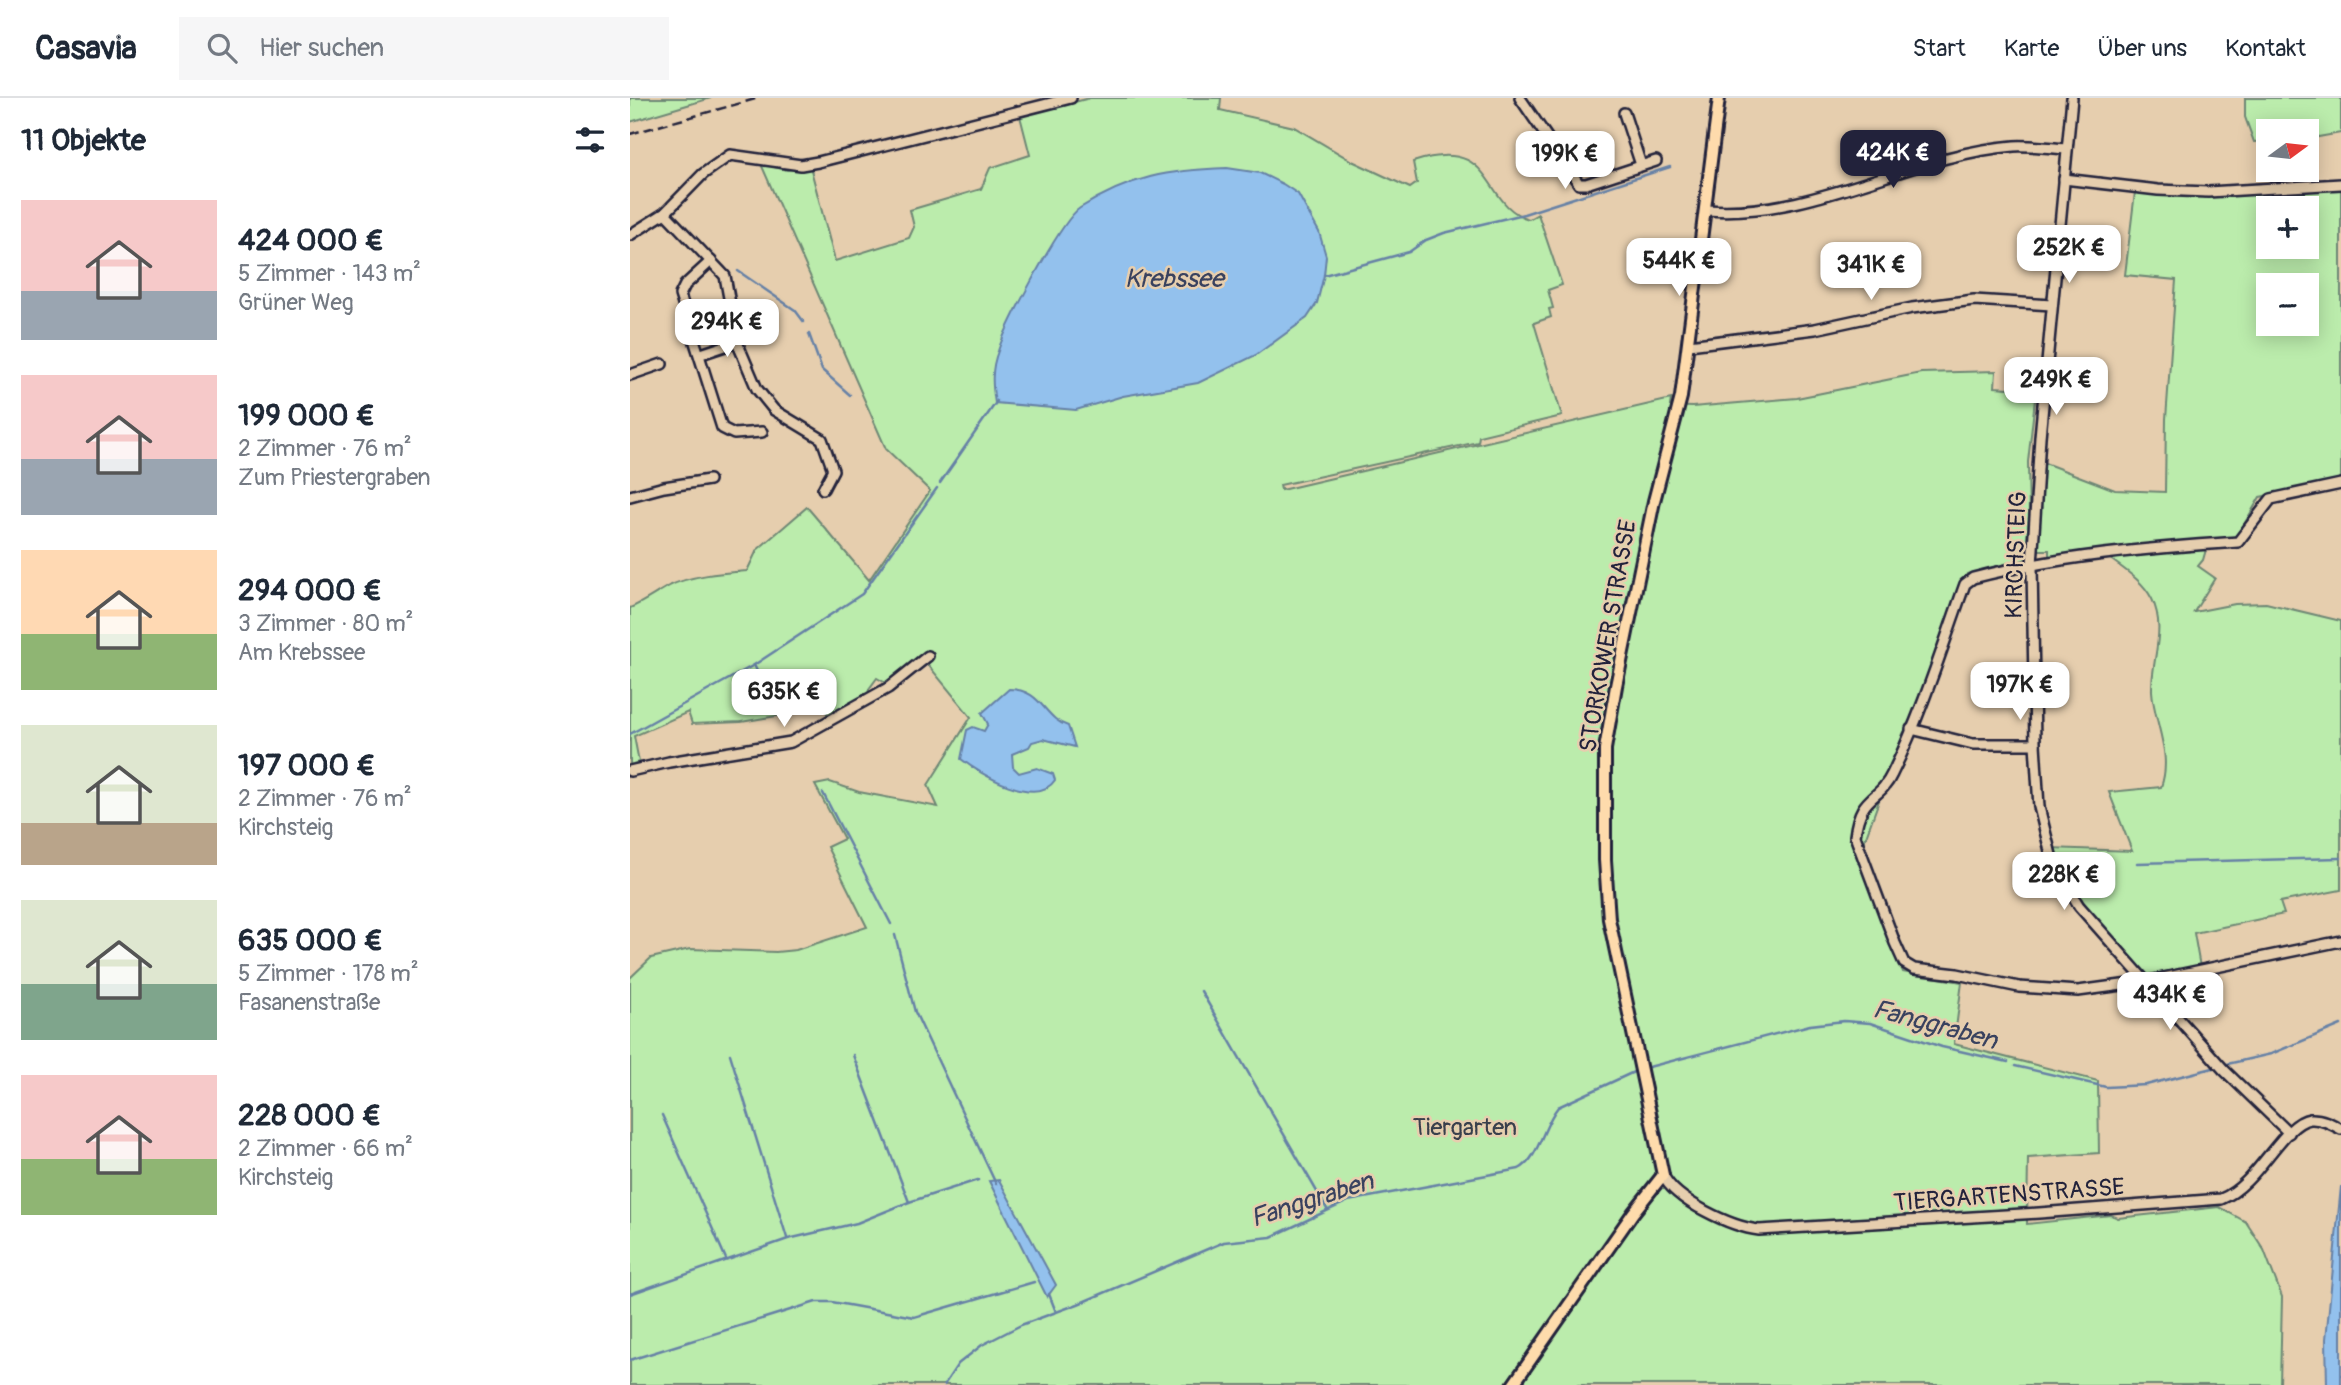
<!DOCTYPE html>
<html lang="de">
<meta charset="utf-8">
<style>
:root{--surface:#fff;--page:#f6f6f7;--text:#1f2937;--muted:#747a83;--line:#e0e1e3;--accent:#22223b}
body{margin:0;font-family:Pangolin,sans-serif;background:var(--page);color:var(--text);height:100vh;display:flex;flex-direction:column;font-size:26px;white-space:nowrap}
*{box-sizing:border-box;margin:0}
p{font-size:23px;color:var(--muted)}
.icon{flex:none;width:38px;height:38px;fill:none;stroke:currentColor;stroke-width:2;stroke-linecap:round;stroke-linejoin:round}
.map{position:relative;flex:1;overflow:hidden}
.drawer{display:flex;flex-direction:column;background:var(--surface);width:630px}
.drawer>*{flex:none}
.needle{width:46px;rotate:75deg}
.controls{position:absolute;left:1626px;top:21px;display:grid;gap:14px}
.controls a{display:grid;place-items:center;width:63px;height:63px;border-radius:0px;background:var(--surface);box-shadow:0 4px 18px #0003;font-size:35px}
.price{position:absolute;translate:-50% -60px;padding:0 16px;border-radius:14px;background:#fff;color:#222;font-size:23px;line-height:46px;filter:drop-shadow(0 2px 4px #0008)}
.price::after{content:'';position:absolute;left:50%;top:42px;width:21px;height:16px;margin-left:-10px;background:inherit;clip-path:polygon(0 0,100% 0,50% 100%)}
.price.on{background:var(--accent);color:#fff}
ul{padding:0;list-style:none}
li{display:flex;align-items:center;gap:21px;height:175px;padding:0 21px}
li span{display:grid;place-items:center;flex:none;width:196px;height:140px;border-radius:0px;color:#555}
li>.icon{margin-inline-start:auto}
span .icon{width:84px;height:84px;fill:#fffc;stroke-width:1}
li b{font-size:30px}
h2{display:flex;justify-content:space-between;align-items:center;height:84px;padding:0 21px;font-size:30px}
header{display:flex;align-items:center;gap:42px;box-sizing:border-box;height:98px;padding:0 35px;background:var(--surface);border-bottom:2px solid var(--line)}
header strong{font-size:33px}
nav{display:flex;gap:38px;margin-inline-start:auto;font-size:24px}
.search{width:490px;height:63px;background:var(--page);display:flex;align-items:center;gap:18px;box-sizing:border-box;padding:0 24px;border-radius:0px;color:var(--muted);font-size:26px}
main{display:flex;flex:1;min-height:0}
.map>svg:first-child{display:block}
</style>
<header>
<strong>Casavia</strong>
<div class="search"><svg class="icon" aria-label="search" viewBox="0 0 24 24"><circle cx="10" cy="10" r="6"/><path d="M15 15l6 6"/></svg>Hier suchen</div>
<nav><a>Start</a><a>Karte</a><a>Über uns</a><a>Kontakt</a></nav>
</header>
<main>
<section class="drawer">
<h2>11 Objekte<svg class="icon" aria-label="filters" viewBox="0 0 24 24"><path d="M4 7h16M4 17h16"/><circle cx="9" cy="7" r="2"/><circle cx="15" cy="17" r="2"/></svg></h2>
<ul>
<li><span style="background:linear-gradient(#f6c9c9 65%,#9aa5b1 0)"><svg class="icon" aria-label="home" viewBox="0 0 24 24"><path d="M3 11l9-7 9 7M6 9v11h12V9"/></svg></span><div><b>424 000 €</b><p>5 Zimmer · 143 m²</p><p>Grüner Weg</p></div></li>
<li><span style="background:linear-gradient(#f6c9c9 60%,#9aa5b1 0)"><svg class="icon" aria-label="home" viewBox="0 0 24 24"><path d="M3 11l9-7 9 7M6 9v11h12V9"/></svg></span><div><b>199 000 €</b><p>2 Zimmer · 76 m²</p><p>Zum Priestergraben</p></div></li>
<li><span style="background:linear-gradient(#ffd9b3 60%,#8fb573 0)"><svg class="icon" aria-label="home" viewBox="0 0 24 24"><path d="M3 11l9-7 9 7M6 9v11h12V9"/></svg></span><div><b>294 000 €</b><p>3 Zimmer · 80 m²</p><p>Am Krebssee</p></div></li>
<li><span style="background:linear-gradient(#dfe7d0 70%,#b9a48a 0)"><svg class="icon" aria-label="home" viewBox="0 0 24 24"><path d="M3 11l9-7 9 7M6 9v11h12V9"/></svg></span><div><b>197 000 €</b><p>2 Zimmer · 76 m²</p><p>Kirchsteig</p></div></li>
<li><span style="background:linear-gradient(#dfe7d0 60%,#7fa58c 0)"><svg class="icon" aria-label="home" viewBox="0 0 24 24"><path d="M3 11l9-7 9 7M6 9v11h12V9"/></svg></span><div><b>635 000 €</b><p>5 Zimmer · 178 m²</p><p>Fasanenstraße</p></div></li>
<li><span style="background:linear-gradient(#f6c9c9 60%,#8fb573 0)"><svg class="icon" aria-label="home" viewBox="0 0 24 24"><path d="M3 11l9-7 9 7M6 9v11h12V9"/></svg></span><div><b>228 000 €</b><p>2 Zimmer · 66 m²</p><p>Kirchsteig</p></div></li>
</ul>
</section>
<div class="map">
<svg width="1711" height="1287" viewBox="0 0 1711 1287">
<rect width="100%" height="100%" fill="#e6ceae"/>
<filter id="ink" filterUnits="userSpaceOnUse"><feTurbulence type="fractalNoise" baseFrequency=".0143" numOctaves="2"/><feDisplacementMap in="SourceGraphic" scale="14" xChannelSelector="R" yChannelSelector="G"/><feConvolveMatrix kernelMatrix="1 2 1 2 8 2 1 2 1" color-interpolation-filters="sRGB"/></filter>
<g filter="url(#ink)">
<!-- green -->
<g fill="#bbecac" stroke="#6e8774" stroke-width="2" fill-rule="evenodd">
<path d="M 0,0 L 81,0 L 0,24 Z"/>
<path d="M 460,0 L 591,0 L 590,12 L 664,29 L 722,63 L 780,90 L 787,85 L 783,64 C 867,36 851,108 899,121 L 908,116 L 932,187 L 918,192 L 923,210 L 919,211 L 921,219 L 904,225 L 932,318 L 849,338 L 848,344 L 650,387 L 651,392 L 1041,301 L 1040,308 L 1062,309 L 1167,300 L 1291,275 L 1366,273 L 1365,289 L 1406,292 L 1398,364 L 1399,416 L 1395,465 L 1337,476 L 1287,612 L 1273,636 L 1229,758 L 1273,874 L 1332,884 L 1324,946 L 1468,983 L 1469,1055 L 1398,1060 L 1397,1126 L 1481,1117 L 1488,1120 L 1589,1109 L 1616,1124 L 1634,1152 L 1652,1199 L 1650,1287 L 0,1287 L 0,880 L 21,860 L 60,851 L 146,854 L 166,852 L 237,829 L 197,749 L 214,741 L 185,687 L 200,684 L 229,694 L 308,709 L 298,687 L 341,619 L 295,563 L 261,588 L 247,580 L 239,591 L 238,598 L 199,621 L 195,610 L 111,624 L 62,626 L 58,614 L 4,638 L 9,664 L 0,667 L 0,510 C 14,504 26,495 39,488 C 62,477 92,475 117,473 L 127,452 L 177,409 L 239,482 L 300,393 L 256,351 L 131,66 L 157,72 L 180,68 L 205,163 L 279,140 L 284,129 L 280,112 L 351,91 L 360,70 L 400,57 L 390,18 Z"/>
<path d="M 1615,0 L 1711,0 L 1711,35 L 1677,41 L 1676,33 L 1638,33 L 1638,43 L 1624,44 L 1615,19 Z"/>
<path d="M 1711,89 L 1711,383 L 1630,399 L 1606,440 L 1419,460 L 1419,452 L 1406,452 L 1412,364 L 1485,392 L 1535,394 L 1536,321 L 1546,182 L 1495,177 L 1505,94 C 1574,99 1642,94 1711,89 ZM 1638,110 L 1676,110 L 1676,149 L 1638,149 ZM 1638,187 L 1676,187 L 1676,226 L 1638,226 Z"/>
<path d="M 1577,448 L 1573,462 L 1568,468 L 1585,480 L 1564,514 L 1605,506 L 1636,505 L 1711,523 L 1711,792 L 1650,804 L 1654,816 L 1564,835 L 1570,869 L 1518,879 C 1484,856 1436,788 1420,750 L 1502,753 L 1479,694 L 1531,689 C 1543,656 1524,625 1522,593 C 1521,562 1537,531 1522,501 C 1513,483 1495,472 1479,460 Z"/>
</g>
<!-- water -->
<g fill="#93c1ed" stroke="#6681a6" stroke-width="2">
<path d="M 597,70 L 630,75 L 653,86 L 668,96 L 689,134 L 696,158 L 694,177 L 687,205 L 677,220 L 626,257 L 568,285 L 493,298 L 446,312 L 365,305 C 362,287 361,271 368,253 C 376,228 431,122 450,110 C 501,78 539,72 597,70 Z"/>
<path d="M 379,591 C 412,591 414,621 438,628 L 445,649 L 413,641 L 402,644 L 399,649 L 382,656 L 383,669 L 389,675 L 407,670 L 423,676 L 425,682 C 407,710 350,676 331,661 L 337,632 L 343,629 L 354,633 L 358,626 L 352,615 Z"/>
<path d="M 369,1082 L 426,1187 L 417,1199 L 359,1083 Z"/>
<path d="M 1711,1088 L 1711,1287 L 1697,1287 L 1696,1241 Z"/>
</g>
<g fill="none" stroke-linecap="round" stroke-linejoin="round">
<!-- stream -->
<g stroke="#6681a6" stroke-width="2.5">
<path d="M 108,173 L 165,212 L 174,224"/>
<path d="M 694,177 L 779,154 L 796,142 L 814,135 L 894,116 L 1040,69"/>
<path d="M 179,236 L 192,272 L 220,297"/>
<path d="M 310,385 L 367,303"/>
<path d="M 124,567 L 148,616"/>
<path d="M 0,636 L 124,567 L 232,496 L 307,390"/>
<path d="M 193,695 L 261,826"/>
<path d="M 1507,765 L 1711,760"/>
<path d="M 265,837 L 285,914 L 366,1086"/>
<path d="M 571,893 L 697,1111"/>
<path d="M 100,956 L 157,1140"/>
<path d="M 223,957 L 279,1104"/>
<path d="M 1593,967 L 1641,956 L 1711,927"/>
<path d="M 1385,968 L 1476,989 L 1516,987 L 1587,969"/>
<path d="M 1015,970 L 1180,927 L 1214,923 L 1240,925 L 1312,949 L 1378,964"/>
<path d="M 32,1017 L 96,1161"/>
<path d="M 0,1196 L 158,1141 L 227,1125 L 279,1104 L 348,1082"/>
<path d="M 419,1196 L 426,1214"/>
<path d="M 0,1262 L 186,1204 L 202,1204 L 284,1219 L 404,1184"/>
<path d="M 314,1287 L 328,1266 L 352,1247 L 391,1227 L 448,1206 L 594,1144 L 641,1139 L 718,1103 L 889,1071 C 909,1061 913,1027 928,1009 L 1008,972"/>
</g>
<!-- minor casing -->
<g stroke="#22223b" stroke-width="14">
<g id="minor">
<path d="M 890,0 L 949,86 L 956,86 L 1026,63"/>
<path d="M 1442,0 L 1410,339 L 1402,467 L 1405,646 L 1409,709 L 1423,765 L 1449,808 L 1594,972 L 1659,1035"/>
<path d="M 994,15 L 1011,67"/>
<path d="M 1434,81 L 1528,92 L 1578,94 L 1711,86"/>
<path d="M 1077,112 C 1186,120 1277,57 1384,48 C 1401,47 1419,50 1437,51"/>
<path d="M 35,115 L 95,178 L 107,244 L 127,291 L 144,312 L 192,341 L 203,372 L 193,391"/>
<path d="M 0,137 L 35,115 L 73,76 L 100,57 L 171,67 L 188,64 L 441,0"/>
<path d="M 81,163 L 55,187 L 50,197 L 92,330 L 104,336 L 132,334"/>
<path d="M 1059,247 L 1185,231 L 1282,210 L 1344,202 L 1422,207"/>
<path d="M 71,256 L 107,244"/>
<path d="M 0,277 L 32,266"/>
<path d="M 1711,386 L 1641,401 L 1608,444 C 1520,450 1428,458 1343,480 L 1335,486 C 1312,550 1292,615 1262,676 C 1249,704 1230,695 1225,738 L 1265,845 L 1274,865 L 1284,871 L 1327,876 L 1389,889 L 1448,893 L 1514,884 L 1711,843"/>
<path d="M 0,398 L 34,389 L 79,382"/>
<path d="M 1281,631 L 1343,646 L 1405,646"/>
<path d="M 0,673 L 39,664 L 161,644 L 258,590 L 298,558"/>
<path d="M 1033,1077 C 1045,1103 1102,1129 1129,1132 L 1409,1115 L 1591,1101 C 1628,1087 1652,1025 1680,1021 C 1691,1020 1702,1026 1711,1031"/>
</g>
</g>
<!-- major casing -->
<g stroke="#22223b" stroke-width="16">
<path id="major" d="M 883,1287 L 1003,1115 L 1033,1077 L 979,821 L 975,762 L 975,651 L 986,588 L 1024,403 L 1051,299 L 1089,0"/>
</g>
<!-- minor -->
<use href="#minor" stroke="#e6ceae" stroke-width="9"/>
<!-- major -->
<use href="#major" stroke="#fedbac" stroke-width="10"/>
<!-- rail -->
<path stroke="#22223b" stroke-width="2.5" stroke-dasharray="10 5" stroke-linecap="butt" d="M 0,36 L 129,0"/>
</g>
</g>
<g text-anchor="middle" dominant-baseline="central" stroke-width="5" stroke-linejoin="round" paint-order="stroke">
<!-- street labels -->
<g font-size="24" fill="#22223b" stroke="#e6ceae">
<text transform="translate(1386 457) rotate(-88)">KIRCHSTEIG</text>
<text transform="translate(978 538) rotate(-80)">STORKOWER STRASSE</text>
<text transform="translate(1379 1097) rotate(-4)">TIERGARTENSTRASSE</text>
</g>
<!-- park labels -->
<g font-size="24" fill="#39404c" stroke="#e6ceae">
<text x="835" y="1029">Tiergarten</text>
</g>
<!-- water labels -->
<g font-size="26" font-style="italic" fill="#39425f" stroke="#e6ceae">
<text x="544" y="181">Krebssee</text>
<text transform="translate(1305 927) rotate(15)">Fanggraben</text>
<text transform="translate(682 1102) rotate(-18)">Fanggraben</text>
</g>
</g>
</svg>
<div class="controls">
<a><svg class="needle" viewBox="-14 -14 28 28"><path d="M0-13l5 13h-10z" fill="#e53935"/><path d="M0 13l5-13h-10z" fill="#747a83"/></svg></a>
<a>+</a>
<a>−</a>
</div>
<b class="price on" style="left:1263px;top:92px">424K €</b>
<b class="price" style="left:935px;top:93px">199K €</b>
<b class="price" style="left:1439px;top:187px">252K €</b>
<b class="price" style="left:1049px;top:200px">544K €</b>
<b class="price" style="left:1241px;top:204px">341K €</b>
<b class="price" style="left:97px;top:261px">294K €</b>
<b class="price" style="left:1426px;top:319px">249K €</b>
<b class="price" style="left:1390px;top:624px">197K €</b>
<b class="price" style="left:154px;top:631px">635K €</b>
<b class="price" style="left:1434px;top:814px">228K €</b>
<b class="price" style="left:1540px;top:934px">434K €</b>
</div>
</main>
